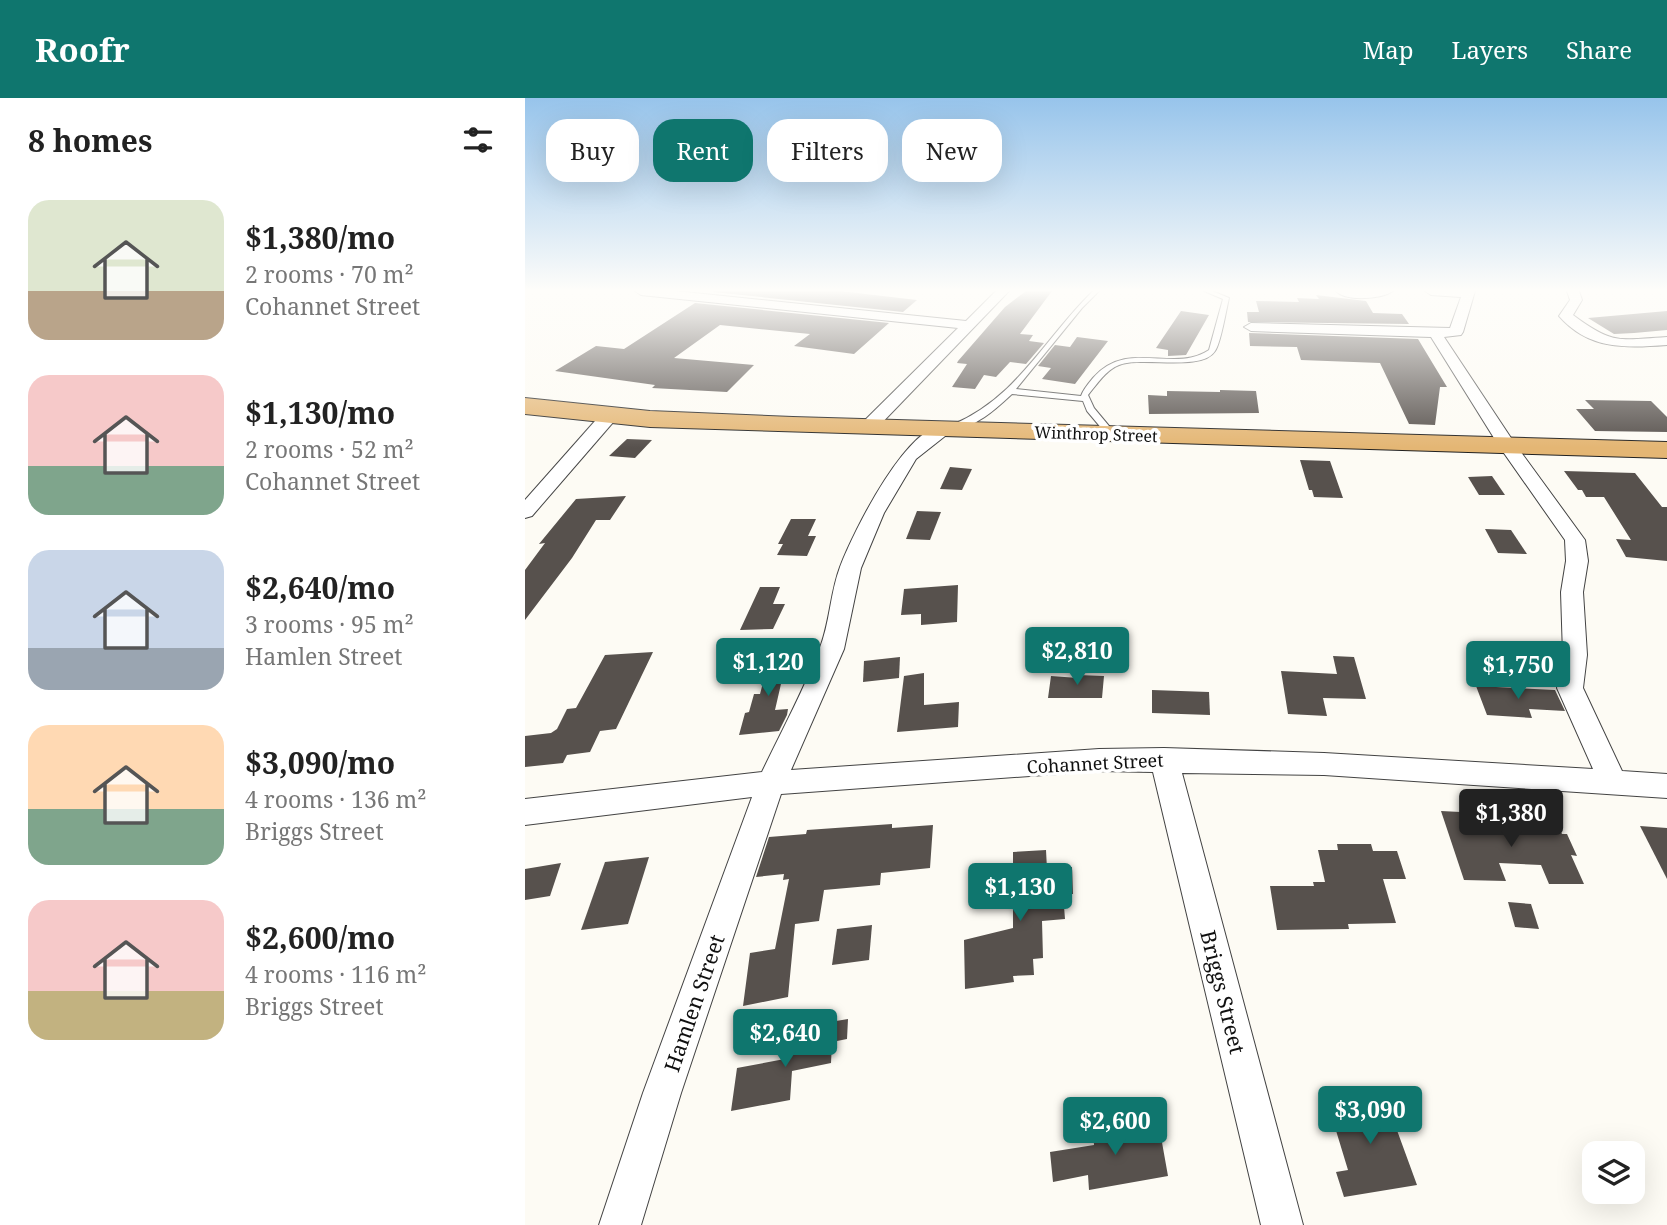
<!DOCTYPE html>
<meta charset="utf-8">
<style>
:root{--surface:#fff;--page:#f2f2f2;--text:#222;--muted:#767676;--accent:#0f766e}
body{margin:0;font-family:"Noto Serif",serif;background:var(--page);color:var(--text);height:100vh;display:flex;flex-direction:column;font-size:26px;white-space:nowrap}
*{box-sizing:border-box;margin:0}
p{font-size:23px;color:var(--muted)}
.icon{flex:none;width:38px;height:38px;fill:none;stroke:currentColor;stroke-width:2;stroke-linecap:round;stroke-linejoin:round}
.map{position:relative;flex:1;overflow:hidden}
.side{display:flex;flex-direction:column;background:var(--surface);width:525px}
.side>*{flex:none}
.banner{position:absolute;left:21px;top:21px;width:665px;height:63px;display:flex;gap:14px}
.tools{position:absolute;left:1057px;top:1043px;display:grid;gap:14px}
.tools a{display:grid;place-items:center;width:63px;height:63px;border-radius:14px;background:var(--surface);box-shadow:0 7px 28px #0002;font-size:35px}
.price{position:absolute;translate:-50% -60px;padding:0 16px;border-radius:7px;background:var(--accent);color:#fff;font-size:23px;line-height:46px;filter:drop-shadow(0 2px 4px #0008)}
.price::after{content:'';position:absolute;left:50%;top:42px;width:21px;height:16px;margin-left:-10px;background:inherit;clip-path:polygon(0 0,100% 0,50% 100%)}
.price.on{background:#222;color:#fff}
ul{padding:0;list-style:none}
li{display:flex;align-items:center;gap:21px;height:175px;padding:0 28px}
li span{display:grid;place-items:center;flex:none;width:196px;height:140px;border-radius:21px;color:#555}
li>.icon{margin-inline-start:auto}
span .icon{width:84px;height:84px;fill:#fffc;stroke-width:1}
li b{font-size:30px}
h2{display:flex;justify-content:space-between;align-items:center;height:84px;padding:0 28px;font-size:30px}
.pill{padding:0 24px;border-radius:21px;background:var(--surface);box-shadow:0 7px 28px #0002;font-size:24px;line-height:63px}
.pill.on{background:var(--accent);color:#fff}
header{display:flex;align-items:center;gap:42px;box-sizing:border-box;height:98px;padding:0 35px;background:var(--accent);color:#fff}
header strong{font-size:33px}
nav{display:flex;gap:38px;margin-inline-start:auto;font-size:24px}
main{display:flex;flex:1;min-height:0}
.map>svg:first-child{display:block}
</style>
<header>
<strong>Roofr</strong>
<nav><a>Map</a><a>Layers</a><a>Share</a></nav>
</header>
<main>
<section class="side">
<h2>8 homes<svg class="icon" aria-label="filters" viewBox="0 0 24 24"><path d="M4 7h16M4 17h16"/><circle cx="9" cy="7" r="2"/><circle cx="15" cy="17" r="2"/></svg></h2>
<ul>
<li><span style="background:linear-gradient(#dfe7d0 65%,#b9a48a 0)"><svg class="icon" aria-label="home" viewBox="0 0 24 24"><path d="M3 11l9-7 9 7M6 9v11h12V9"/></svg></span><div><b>$1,380/mo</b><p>2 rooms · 70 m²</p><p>Cohannet Street</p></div></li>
<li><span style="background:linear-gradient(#f6c9c9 65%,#7fa58c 0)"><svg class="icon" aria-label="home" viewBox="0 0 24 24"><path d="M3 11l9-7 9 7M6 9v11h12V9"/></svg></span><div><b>$1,130/mo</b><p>2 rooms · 52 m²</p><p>Cohannet Street</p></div></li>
<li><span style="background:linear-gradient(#c9d6e8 70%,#9aa5b1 0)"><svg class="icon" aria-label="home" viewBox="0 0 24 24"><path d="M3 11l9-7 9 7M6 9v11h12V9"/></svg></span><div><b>$2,640/mo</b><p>3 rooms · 95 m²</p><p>Hamlen Street</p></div></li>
<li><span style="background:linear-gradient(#ffd9b3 60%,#7fa58c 0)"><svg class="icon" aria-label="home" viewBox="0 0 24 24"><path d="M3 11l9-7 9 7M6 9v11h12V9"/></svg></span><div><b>$3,090/mo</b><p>4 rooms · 136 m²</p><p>Briggs Street</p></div></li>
<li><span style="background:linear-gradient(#f6c9c9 65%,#c2b280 0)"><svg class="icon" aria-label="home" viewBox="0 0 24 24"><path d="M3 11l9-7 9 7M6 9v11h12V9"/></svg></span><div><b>$2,600/mo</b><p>4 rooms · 116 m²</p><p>Briggs Street</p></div></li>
</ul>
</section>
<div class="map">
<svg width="1142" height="1127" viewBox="0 0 1142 1127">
<rect width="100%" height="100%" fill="#fdfbf4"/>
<!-- building -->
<g fill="#57514d">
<path d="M 190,193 L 315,193 L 392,202 L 378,214 L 188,194 Z"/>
<path d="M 501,193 L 527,193 L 495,236 L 508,237 L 504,243 L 519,245 L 501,266 L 485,264 L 471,279 L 459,277 L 450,291 L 427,289 L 442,266 L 432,265 L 433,263 L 480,209 Z"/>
<path d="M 791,197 L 841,203 L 848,215 L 877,216 L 884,226 L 723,224 L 722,214 L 734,214 L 731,203 L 774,204 L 772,200 L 794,201 Z"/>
<path d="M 170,205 L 364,225 L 329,256 L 269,248 L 285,236 L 195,227 L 149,260 L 229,267 L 202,294 L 127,290 L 130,287 L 30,273 L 71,248 L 99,251 Z"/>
<path d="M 656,213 L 684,217 L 661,257 L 643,258 L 643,252 L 631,250 Z"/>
<path d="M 1142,213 L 1142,232 L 1109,235 L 1089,236 L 1063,220 Z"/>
<path d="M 724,235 L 893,241 L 922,289 L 915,289 L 910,327 L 884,326 L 855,265 L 776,262 L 772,249 L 725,248 Z"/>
<path d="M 552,239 L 583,243 L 550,286 L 517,281 L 526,270 L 513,268 L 530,247 L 545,249 Z"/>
<path d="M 695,292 L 731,293 L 734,315 L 624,316 L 623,297 L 642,298 L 642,293 L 695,294 Z"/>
<path d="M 1060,302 L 1126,303 L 1142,319 L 1142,334 L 1070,333 L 1051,311 L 1069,311 Z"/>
<path d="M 102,341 L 127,342 L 110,360 L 84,358 Z"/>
<path d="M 775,362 L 805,363 L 818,400 L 789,399 L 787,392 L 784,392 Z"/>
<path d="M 425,369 L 447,371 L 437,392 L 415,391 Z"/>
<path d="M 1039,373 L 1110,375 L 1137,409 L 1142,409 L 1142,463 L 1101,459 L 1091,441 L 1106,442 L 1079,399 L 1061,399 L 1057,392 L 1053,392 Z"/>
<path d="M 967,378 L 980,397 L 954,397 L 943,379 Z"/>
<path d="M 101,398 L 85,422 L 71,422 L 47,460 L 0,522 L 0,472 L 20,445 L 14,446 L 51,401 Z"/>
<path d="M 392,413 L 416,414 L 405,442 L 381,441 Z"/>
<path d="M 266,421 L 291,421 L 283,438 L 291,438 L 282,458 L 252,457 L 258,446 L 253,446 Z"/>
<path d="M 960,431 L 986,432 L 1002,456 L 973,455 Z"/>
<path d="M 433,487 L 432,524 L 396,527 L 396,516 L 376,517 L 379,491 Z"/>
<path d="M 235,489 L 255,489 L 248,506 L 260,506 L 248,531 L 215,532 Z"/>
<path d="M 248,547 L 264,551 L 250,612 L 263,611 L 262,617 L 254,633 L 214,637 L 220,615 L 224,614 L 229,596 L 235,596 Z"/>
<path d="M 128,554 L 91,631 L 75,633 L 65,654 L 42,657 L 38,665 L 0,669 L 0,638 L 26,635 L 32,631 L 42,611 L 51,610 L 80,557 Z"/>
<path d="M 808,558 L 829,559 L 841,601 L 798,600 L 802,618 L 763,616 L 756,573 L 812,576 Z"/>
<path d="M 375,559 L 374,580 L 338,584 L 339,563 Z"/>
<path d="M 399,575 L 399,607 L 434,604 L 433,629 L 372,634 L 379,578 Z"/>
<path d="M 553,577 L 579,578 L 577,600 L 523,600 L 526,578 L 553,580 Z"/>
<path d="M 951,588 L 1030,592 L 1040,613 L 1004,611 L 1007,620 L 962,617 Z"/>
<path d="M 627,592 L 684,594 L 685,617 L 627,615 Z"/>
<path d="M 916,713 L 955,715 L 963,735 L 1003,736 L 997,721 L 1031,722 L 1037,736 L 1042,736 L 1052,758 L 1046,757 L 1059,786 L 1024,786 L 1016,767 L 974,765 L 981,783 L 939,782 Z"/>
<path d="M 367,726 L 367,730 L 408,727 L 405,770 L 356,775 L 355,787 L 299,792 L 294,823 L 270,826 L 263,899 L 218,908 L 225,855 L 250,851 L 264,781 L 258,782 L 259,776 L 231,779 L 244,739 L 281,736 L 282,732 Z"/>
<path d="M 1115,728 L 1142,730 L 1142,781 Z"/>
<path d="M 812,746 L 846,746 L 848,753 L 872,753 L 881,781 L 858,781 L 871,825 L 823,826 L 824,831 L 752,832 L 745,788 L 789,788 L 788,784 L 800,784 L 793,752 L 813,752 Z"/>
<path d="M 521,752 L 522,771 L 547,769 L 548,796 L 538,796 L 540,821 L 517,823 L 518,860 L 508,861 L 509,877 L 488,878 L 489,884 L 440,891 L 439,842 L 488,830 L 488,754 Z"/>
<path d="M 124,759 L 103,826 L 56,832 L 80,764 Z"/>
<path d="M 36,765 L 25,798 L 0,802 L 0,771 Z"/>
<path d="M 983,804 L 1006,806 L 1014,831 L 990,829 Z"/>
<path d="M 347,827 L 344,862 L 307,867 L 312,831 Z"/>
<path d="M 323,921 L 322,941 L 307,944 L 306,965 L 267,973 L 265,1002 L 206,1013 L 212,970 L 265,960 L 266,945 L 291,941 L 293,926 Z"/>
<path d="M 858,994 L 892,1087 L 819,1099 L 811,1074 L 823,1072 L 802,1003 Z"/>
<path d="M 633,1022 L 643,1078 L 564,1092 L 563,1077 L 528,1084 L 525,1054 L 569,1047 L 568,1032 Z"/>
</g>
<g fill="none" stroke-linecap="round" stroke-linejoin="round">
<!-- service casing -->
<g stroke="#434343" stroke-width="2">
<path id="service" d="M 568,193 L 574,193 L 557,210 L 491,291 L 556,298 C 558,292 563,286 568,280 C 603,240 648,276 684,252 L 698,201 L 679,193 L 687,193 L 704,200 C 701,212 696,245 690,253 C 677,274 617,258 594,267 C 581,272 572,286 563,297 L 569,310 L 589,334 L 589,338 L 583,338 L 562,313 L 558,303 L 487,296 C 471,311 449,331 427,331 L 427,327 C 492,300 519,241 568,193 Z"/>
</g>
<!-- minor casing -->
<g stroke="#434343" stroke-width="2">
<g id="minor">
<path d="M 110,193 L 150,193 L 441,223 L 471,193 L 484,193 L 349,333 L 337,333 L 335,329 L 337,325 L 433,230 L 116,197 Z"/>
<path d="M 811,193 L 868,193 C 857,201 821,204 811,193 Z"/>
<path d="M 900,193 L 950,193 L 938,234 L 936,237 L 919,239 L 990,346 L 1060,442 L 1063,463 L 1058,494 L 1062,557 L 1058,590 L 1097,673 L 1142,676 L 1142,700 L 799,677 L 657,675 L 778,1127 L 736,1127 L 628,674 L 574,673 L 256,696 L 156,995 L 116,1127 L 74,1127 L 118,995 L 227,699 L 0,727 L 0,701 L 237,674 C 256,634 278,594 294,552 C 305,526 305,495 315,469 C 327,437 385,317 426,327 L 429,331 L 391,361 L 359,415 L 336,470 L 319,551 L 266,672 L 574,651 L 639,650 L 799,655 L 1068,671 L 1032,590 L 1038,557 L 1036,494 L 1041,463 L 1040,442 L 974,348 L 906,239 L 726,233 L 719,229 L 726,225 L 925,230 L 936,199 L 906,197 Z"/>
<path d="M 1042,193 L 1054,193 L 1057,202 L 1048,217 C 1088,247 1094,242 1142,239 L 1142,247 C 1100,250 1064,252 1034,218 L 1045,202 Z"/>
<path d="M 84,313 L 92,318 L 90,322 L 7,418 L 0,420 L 0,402 L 78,314 Z"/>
</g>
</g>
<!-- trunk casing -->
<g stroke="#212121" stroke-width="2">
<path id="trunk" d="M 0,300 L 125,313 L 268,319 L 1142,344 L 1142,360 L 125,329 L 0,316 Z"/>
</g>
<!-- service -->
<use href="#service" fill="#fff" fill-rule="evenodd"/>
<!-- minor -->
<use href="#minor" fill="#fff" fill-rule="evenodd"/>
<!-- trunk -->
<use href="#trunk" fill="#e4b674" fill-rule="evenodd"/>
</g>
<!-- sky -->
<linearGradient id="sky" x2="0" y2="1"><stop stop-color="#97c4eb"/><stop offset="0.55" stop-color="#fefdfa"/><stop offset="1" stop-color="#fefdfa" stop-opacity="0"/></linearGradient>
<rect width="1142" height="350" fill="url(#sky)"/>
<g text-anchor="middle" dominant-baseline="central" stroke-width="7" stroke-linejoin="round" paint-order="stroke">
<!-- far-street labels -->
<g font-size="16" fill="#101010" stroke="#fff">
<text transform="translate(571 336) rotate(2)">Winthrop Street</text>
</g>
<!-- street labels -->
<g font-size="18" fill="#101010" stroke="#fff">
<text transform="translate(570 665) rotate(-3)">Cohannet Street</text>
</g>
<!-- near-street labels -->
<g font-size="21" fill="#101010" stroke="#fff">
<text transform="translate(698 894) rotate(76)">Briggs Street</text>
<text transform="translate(169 905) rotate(-71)">Hamlen Street</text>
</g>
</g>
</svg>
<div class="tools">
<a><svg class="icon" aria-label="layers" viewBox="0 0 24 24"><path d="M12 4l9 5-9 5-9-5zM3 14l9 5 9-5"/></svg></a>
</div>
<b class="price" style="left:552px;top:589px">$2,810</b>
<b class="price" style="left:243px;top:600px">$1,120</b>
<b class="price" style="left:993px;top:603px">$1,750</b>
<b class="price on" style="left:986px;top:751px">$1,380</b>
<b class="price" style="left:495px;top:825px">$1,130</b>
<b class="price" style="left:260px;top:971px">$2,640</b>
<b class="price" style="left:845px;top:1048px">$3,090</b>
<b class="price" style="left:590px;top:1059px">$2,600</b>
<div class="banner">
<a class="pill">Buy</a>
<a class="pill on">Rent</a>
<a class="pill">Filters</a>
<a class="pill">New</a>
</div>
</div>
</main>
